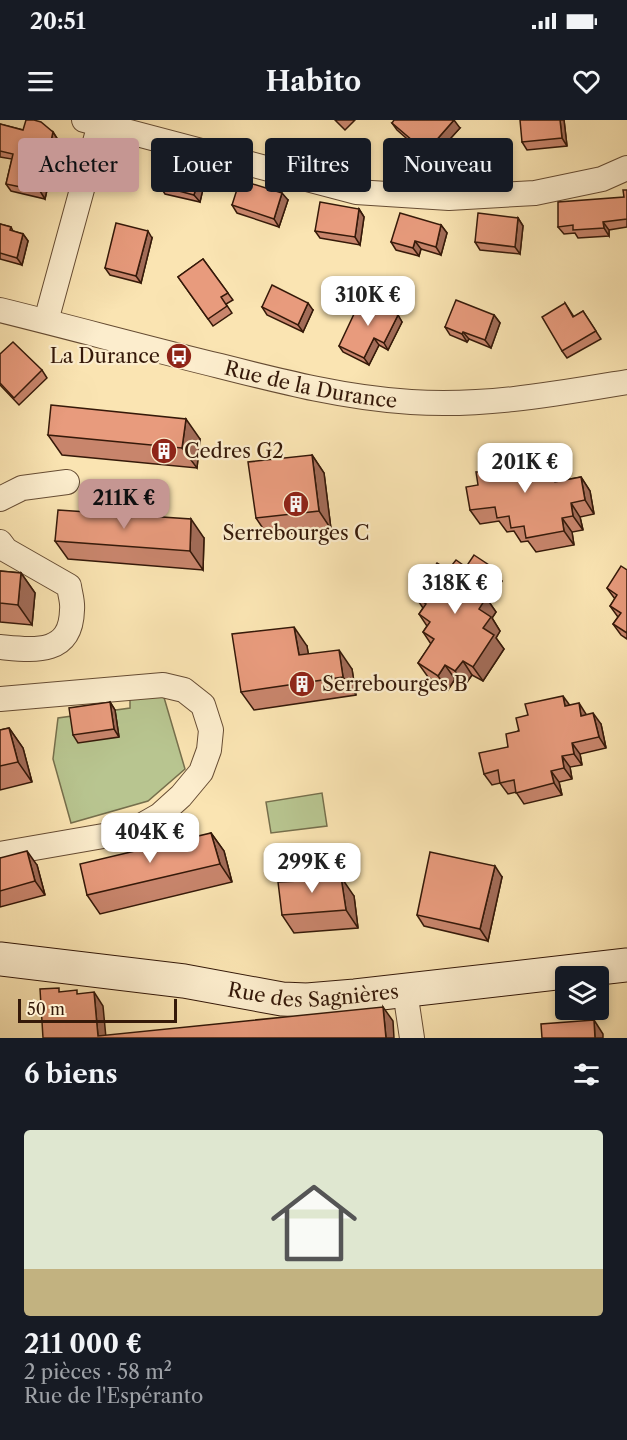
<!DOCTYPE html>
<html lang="fr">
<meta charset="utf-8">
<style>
:root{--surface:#171b24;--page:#20242c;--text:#f1f3f6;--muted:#9ea1a6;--line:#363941;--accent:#c59692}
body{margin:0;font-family:"Libre Caslon Text",serif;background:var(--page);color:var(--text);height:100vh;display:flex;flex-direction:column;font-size:22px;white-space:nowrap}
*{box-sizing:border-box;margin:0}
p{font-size:20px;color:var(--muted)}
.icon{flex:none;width:33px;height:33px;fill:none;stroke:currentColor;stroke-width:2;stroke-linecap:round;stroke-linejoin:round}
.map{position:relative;height:918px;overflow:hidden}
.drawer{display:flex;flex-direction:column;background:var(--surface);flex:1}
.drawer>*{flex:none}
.hud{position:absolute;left:18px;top:18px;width:591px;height:54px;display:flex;gap:12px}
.buttons{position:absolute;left:555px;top:846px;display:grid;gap:12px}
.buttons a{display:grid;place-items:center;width:54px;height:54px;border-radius:6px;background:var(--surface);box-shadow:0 3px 9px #0003;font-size:30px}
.scale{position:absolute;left:18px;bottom:15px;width:159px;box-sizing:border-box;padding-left:6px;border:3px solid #351909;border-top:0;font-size:16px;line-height:21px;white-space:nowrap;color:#351909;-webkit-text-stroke:4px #fcedcd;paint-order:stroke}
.price{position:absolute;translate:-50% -51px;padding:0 14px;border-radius:12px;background:#fff;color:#222;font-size:20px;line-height:39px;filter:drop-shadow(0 2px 3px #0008)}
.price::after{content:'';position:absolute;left:50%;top:36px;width:18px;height:14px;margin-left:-9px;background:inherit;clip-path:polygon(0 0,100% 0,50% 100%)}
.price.current{background:var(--accent);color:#111}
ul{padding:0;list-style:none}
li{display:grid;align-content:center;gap:12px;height:318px;padding:0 24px}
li+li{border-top:2px solid var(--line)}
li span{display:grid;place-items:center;height:186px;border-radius:6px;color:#555}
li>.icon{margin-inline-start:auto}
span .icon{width:108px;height:108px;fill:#fffc;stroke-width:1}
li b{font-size:26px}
h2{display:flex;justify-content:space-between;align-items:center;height:72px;padding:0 24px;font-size:26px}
.tag{padding:0 21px;border-radius:6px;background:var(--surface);box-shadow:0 3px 9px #0003;font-size:21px;line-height:54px}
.tag.current{background:var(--accent);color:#111}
.status{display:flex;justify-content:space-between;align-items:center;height:42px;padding:0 30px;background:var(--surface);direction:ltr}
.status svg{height:16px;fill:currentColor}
header{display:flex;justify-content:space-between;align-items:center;height:78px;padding:0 24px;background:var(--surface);font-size:27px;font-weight:800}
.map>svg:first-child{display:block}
</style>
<div class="status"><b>20:51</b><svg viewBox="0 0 49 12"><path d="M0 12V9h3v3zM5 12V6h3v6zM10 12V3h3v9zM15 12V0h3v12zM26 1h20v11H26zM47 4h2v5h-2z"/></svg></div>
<header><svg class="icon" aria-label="menu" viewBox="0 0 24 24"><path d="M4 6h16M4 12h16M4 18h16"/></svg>Habito<svg class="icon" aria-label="heart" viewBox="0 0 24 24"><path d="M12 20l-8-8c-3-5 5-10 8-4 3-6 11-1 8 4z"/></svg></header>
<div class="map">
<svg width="627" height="918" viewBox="0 0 627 918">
<rect width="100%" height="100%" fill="#fae4b2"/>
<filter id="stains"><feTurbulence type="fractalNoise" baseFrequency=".00333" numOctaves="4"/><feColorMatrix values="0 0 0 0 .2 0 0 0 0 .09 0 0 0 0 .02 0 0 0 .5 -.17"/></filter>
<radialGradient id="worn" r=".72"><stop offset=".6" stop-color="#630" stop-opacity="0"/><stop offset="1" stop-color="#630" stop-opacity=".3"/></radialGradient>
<!-- green -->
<g fill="#b8c590" stroke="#766f4c" stroke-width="1.5">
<path d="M 163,574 L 185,649 L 148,681 L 71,703 L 53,639 L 58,598 L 130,588 L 130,577 Z"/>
<path d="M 322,673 L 327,706 L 271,713 L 266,682 Z"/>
</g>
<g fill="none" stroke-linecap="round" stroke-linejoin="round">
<!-- street casing -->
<g stroke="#664c33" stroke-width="26">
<g id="street">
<path d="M 84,0 L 356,72 L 449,78 L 535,73 L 602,59 L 627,48"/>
<path id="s1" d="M 0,190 C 73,208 146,228 220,246 C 283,262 346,278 411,282 C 484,287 555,274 627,262"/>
<path d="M 46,201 L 101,0"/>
<path d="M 0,379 L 22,368 L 67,362"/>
<path d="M 0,422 L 6,430 L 69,466 C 70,474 73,482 72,490 C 71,536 33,530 0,527"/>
<path d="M 0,579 L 163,565 L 184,570 L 203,585 L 211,610 L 209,630 L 201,652 L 181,676 L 160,695 L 132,711 L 0,734"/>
<path d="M 405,871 L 412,918"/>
</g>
</g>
<!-- secondary casing -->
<g stroke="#351909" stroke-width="35">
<g id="secondary">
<path id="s2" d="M 0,839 L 184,861 L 282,879 L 307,880 L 355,876 L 627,845"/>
</g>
</g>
<!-- street -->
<use href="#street" stroke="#fcedcd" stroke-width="24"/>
<!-- secondary -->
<use href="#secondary" stroke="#fcedcd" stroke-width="33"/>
</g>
<!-- wall -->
<g fill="#c8856c" stroke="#351909" stroke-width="1.5">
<path d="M 335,0 L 355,0 L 345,10 Z"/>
<path d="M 564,0 L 567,26 L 527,30 L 522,22 Z"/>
<path d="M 392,3 L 460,8 L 431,40 L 397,10 Z"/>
<path d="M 0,4 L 23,10 L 53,12 L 58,20 L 45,79 L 11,71 L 6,64 L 12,39 L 0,37 Z"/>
<path d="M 201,48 L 206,56 L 200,82 L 165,74 L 160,66 Z"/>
<path d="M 627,70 L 627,107 L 609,110 L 609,116 L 578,118 L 575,113 L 564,114 L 558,107 L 624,77 Z"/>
<path d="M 288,80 L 279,107 L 237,93 L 232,85 Z"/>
<path d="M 359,89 L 364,97 L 360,125 L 320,118 L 315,111 Z"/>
<path d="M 518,98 L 523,106 L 520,134 L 480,130 L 475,122 Z"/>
<path d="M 0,104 L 11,107 L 13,111 L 23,114 L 28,121 L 22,145 L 0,139 Z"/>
<path d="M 441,105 L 447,113 L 441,135 L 421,129 L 419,136 L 396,130 L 391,122 Z"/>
<path d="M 152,118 L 141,163 L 110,155 L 105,148 Z"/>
<path d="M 203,139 L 233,180 L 226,184 L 232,193 L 213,206 L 178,157 Z"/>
<path d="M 565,183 L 574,197 L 583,191 L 601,219 L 567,238 L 562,231 Z"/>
<path d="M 262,187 L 313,190 L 303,212 L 267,195 Z"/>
<path d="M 398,195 L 402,202 L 388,230 L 379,225 L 369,245 L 343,232 L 339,226 Z"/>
<path d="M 494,195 L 500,203 L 491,228 L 469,219 L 467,222 L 450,215 L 445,207 Z"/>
<path d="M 0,234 L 42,250 L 47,258 L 19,285 L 0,265 Z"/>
<path d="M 48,315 L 200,319 L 197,348 L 62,335 Z"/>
<path d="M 523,329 L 531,341 L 546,351 L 552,350 L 560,361 L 581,357 L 590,371 L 594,394 L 580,397 L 583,410 L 572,412 L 574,425 L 536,432 L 528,421 L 521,422 L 514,411 L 507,412 L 499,401 L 480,404 L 470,390 L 478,365 L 488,351 Z"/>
<path d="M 312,335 L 324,353 L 331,409 L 268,416 L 256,398 Z"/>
<path d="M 204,418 L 203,450 L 68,439 L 55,421 Z"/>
<path d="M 466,447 L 502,461 L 489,482 L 496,492 L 492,498 L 500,511 L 496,518 L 504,529 L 483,561 L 472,555 L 465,565 L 455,559 L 448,570 L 428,557 L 418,543 L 431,524 L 423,512 L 427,506 L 419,494 L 423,488 L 415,476 Z"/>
<path d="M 627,450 L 627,519 L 621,515 L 613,504 L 618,497 L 610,486 L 615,479 L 607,468 Z"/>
<path d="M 0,451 L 21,453 L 35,473 L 32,505 L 0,502 Z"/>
<path d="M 307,526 L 308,534 L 352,549 L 356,575 L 254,590 L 241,572 Z"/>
<path d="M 110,582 L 115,590 L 119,617 L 78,623 L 73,615 Z"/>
<path d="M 569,586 L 601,604 L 606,628 L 580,634 L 582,645 L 570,647 L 572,659 L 559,662 L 562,675 L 524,684 L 516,672 L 508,674 L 500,663 L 492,665 L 484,654 L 508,627 L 528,595 Z"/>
<path d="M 9,608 L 23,628 L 32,662 L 0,670 L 0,610 Z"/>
<path d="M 211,713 L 224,731 L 232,762 L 100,794 L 87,775 Z"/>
<path d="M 0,738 L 37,745 L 45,775 L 0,787 Z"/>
<path d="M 318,748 L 325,758 L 354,776 L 358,808 L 294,813 L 282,795 L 300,761 Z"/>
<path d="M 502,757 L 488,821 L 424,806 L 417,795 Z"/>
</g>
<!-- shaded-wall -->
<g fill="#a26c58" stroke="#351909" stroke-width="1.5">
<path d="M 454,0 L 460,8 L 431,40 L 426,32 Z"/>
<path d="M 560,0 L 564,0 L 567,26 L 562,18 Z"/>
<path d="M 53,12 L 58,20 L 45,79 L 40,71 Z"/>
<path d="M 201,48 L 206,56 L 200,82 L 194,75 Z"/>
<path d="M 282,73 L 288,80 L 279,107 L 274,99 Z"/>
<path d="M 359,89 L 364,97 L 360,125 L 355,117 Z"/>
<path d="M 518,98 L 523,106 L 520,134 L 515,127 Z"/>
<path d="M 603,102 L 609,110 L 609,116 L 604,108 Z"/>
<path d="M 441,105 L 447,113 L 441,135 L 436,127 Z"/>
<path d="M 148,111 L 152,118 L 141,163 L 136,156 Z"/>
<path d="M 23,114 L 28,121 L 22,145 L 17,138 Z"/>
<path d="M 415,121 L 421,129 L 419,136 L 413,128 Z"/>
<path d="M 308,183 L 313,190 L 303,212 L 298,205 Z"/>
<path d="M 398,195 L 402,202 L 388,230 L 384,223 Z"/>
<path d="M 494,195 L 500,203 L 491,228 L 485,220 Z"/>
<path d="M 463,212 L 469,219 L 467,222 L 462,214 Z"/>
<path d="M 374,218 L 379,225 L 369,245 L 364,238 Z"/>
<path d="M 186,299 L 200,319 L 197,348 L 182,328 Z"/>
<path d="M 523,329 L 533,343 L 525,342 Z"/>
<path d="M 312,335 L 324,353 L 331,409 L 319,391 Z"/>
<path d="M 539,340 L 548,354 L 540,352 Z"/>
<path d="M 552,350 L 562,364 L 555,362 Z"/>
<path d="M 581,357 L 590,371 L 594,394 L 585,380 Z"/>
<path d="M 571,383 L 580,397 L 583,410 L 573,396 Z"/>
<path d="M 562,398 L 572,412 L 574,425 L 564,411 Z"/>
<path d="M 191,399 L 204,418 L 203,450 L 190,431 Z"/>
<path d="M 492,447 L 502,461 L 489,482 L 496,492 L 492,498 L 500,511 L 496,518 L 504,529 L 483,561 L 473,547 L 483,508 L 479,489 L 477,472 Z"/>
<path d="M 21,453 L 35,473 L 32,505 L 18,485 Z"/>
<path d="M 294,507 L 307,526 L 312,554 L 299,535 Z"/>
<path d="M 339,530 L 352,549 L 356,575 L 343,557 Z"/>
<path d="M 463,541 L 472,555 L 465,565 L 455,551 Z"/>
<path d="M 445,545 L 455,559 L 448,570 L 438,556 Z"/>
<path d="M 563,576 L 571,587 L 565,586 Z"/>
<path d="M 110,582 L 115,590 L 119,617 L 114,609 Z"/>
<path d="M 579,583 L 586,594 L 589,607 L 581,596 Z"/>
<path d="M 593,593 L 601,604 L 606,628 L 599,617 Z"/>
<path d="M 9,608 L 23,628 L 32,662 L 18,642 Z"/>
<path d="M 572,623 L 580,634 L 582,645 L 574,634 Z"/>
<path d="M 562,636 L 570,647 L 572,659 L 564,648 Z"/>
<path d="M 551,651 L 559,662 L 562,675 L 554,663 Z"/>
<path d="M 211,713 L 224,731 L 232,762 L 220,744 Z"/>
<path d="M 27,731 L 37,745 L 45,775 L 35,761 Z"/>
<path d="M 495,746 L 502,757 L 488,821 L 480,809 Z"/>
<path d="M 318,748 L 331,767 L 319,758 Z"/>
<path d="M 341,757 L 354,776 L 358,808 L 346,790 Z"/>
<path d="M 94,872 L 103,886 L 106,918 L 98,916 Z"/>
<path d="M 383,887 L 393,901 L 394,918 L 386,918 Z"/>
<path d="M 594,900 L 603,914 L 603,918 L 595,918 Z"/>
</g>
<!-- building -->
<g fill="#e89b7d" stroke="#351909" stroke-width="1.5">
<path d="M 26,0 L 34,0 L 41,2 L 53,12 L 40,71 L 6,64 L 13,34 L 0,31 L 0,4 L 23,10 Z"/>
<path d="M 394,0 L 454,0 L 426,32 L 392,3 Z"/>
<path d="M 520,0 L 560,0 L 562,18 L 522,22 Z"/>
<path d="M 168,39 L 201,48 L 194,75 L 160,66 Z"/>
<path d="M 240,60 L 282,73 L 274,99 L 232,85 Z"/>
<path d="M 623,70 L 627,70 L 627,99 L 603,102 L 604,108 L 573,110 L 573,105 L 558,107 L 558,82 L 624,77 Z"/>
<path d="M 320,82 L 359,89 L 355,117 L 315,111 Z"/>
<path d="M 400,93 L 441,105 L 436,127 L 415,121 L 413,128 L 391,122 Z"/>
<path d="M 478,93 L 518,98 L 515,127 L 475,122 Z"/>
<path d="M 116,103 L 148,111 L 136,156 L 105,148 Z"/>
<path d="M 0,104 L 11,107 L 10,110 L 23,114 L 17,138 L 0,133 Z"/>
<path d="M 203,139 L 228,173 L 221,177 L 227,186 L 208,199 L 178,157 Z"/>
<path d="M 272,165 L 308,183 L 298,205 L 262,187 Z"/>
<path d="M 362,177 L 398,195 L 384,223 L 374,218 L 364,238 L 339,226 Z"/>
<path d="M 456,180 L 494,195 L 485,220 L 463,212 L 462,214 L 445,207 Z"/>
<path d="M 565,183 L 573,197 L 583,191 L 596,211 L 562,231 L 542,197 Z"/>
<path d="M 13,222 L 42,250 L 14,278 L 0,263 L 0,234 Z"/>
<path d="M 51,285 L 186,299 L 182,328 L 48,315 Z"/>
<path d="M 523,329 L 525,342 L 539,340 L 540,352 L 552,350 L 555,362 L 581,357 L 585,380 L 571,383 L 573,396 L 562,398 L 564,411 L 526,418 L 524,406 L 511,408 L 509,396 L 497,398 L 495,387 L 470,390 L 466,367 L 478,365 L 476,352 L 488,351 L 486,337 Z"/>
<path d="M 312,335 L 319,391 L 256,398 L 248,342 Z"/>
<path d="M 58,390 L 191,399 L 190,431 L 55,421 Z"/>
<path d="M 474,435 L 492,447 L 477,472 L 486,478 L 479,489 L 491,497 L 483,508 L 494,515 L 473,547 L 463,541 L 455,551 L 445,545 L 438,556 L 418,543 L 434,519 L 423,512 L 430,502 L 419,494 L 426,484 L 415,476 L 437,443 L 448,450 L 456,440 L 466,447 Z"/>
<path d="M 621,446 L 627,450 L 627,513 L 613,504 L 621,493 L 610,486 L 617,475 L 607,468 Z"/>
<path d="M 0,451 L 21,453 L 18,485 L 0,483 Z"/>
<path d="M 294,507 L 299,535 L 339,530 L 343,557 L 241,572 L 232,514 Z"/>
<path d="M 563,576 L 565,586 L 579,583 L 581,596 L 593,593 L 599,617 L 572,623 L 574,634 L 562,636 L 564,648 L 551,651 L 554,663 L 516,673 L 514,660 L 500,663 L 498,650 L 484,654 L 479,633 L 508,627 L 506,614 L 519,611 L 516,598 L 528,595 L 525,584 Z"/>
<path d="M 110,582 L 114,609 L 73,615 L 69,588 Z"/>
<path d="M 9,608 L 18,642 L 0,646 L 0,610 Z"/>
<path d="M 211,713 L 220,744 L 87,775 L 80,744 Z"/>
<path d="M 27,731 L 35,761 L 0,771 L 0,738 Z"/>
<path d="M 430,732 L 495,746 L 480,809 L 417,795 Z"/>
<path d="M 318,748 L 319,758 L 341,757 L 346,790 L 282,795 L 278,762 L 300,761 L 300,750 Z"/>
<path d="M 59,868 L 59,872 L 77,870 L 77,874 L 94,872 L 98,916 L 383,887 L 386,918 L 43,918 L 40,869 Z"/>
<path d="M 594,900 L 595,918 L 542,918 L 541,904 Z"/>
</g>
<!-- icons -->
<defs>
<g id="bus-disc" transform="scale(1.35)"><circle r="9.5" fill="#8f2418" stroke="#fcedcd"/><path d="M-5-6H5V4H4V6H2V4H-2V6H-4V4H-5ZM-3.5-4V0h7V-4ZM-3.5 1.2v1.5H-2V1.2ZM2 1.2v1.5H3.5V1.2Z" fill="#fff"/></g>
<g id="building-disc" transform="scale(1.35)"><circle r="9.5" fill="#8f2418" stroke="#fcedcd"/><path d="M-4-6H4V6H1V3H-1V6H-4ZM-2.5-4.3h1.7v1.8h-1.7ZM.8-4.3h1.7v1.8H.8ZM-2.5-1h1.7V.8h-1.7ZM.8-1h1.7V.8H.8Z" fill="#fff"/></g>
</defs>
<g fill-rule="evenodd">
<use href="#bus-disc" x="179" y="236"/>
<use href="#building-disc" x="164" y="331"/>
<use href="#building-disc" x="296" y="384"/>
<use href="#building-disc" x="302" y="564"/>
</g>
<g text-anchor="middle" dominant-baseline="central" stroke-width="4.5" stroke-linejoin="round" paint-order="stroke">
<!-- poi labels -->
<g font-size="20" fill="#351909" stroke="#fcedcd" text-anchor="start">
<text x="160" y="236" text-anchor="end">La Durance</text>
<text x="184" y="331">Cedres G2</text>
<text x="296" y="413" text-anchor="middle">Serrebourges C</text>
<text x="322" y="564">Serrebourges B</text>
</g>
<!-- street labels -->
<g font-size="20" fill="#351909" stroke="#fcedcd">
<text stroke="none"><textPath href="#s1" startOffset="320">Rue de la Durance</textPath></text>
<text stroke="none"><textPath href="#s2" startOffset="316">Rue des Sagnières</textPath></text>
</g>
</g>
<rect width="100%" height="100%" filter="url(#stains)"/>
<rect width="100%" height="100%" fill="url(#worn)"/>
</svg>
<div class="buttons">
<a><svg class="icon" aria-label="layers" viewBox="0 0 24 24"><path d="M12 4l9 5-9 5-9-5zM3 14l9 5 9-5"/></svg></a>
</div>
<div class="scale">50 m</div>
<b class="price" style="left:368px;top:207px">310K €</b>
<b class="price" style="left:525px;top:374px">201K €</b>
<b class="price current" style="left:124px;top:410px">211K €</b>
<b class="price" style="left:455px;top:495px">318K €</b>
<b class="price" style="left:150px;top:744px">404K €</b>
<b class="price" style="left:312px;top:774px">299K €</b>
<div class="hud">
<a class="tag current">Acheter</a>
<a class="tag">Louer</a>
<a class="tag">Filtres</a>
<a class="tag">Nouveau</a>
</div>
</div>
<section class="drawer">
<h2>6 biens<svg class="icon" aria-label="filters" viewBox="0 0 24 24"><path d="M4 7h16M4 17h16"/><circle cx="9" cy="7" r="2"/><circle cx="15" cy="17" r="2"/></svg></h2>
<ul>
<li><span style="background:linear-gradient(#dfe7d0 75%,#c2b280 0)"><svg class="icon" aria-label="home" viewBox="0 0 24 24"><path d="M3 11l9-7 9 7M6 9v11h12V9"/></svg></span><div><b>211 000 €</b><p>2 pièces · 58 m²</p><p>Rue de l'Espéranto</p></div></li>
</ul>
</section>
